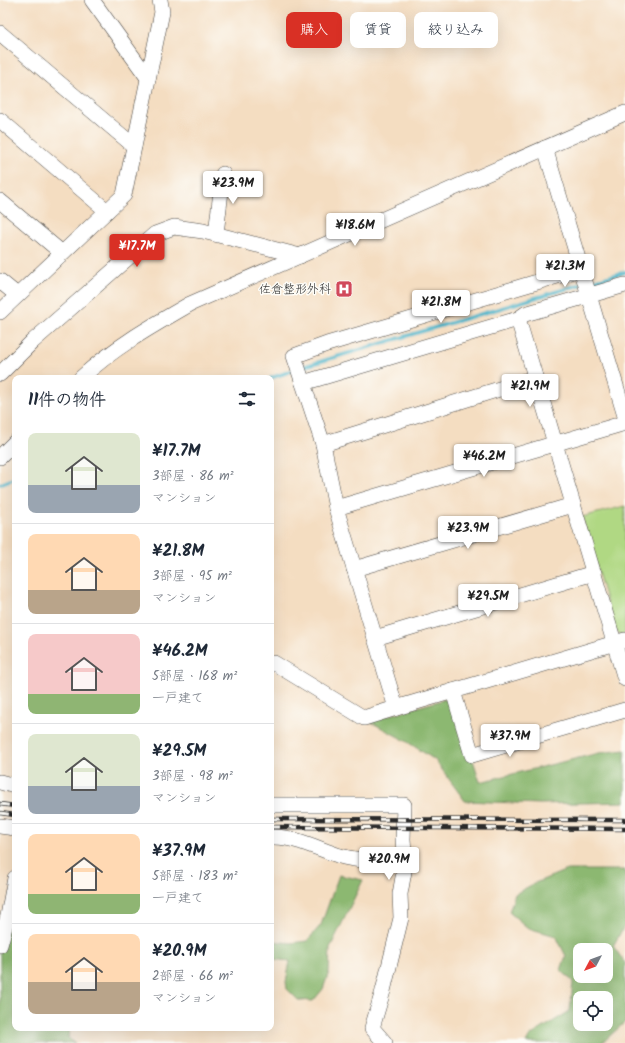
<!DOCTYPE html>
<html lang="ja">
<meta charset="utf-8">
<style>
:root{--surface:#fff;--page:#f6f6f7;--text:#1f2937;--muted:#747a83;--line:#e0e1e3;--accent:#d93025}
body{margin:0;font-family:Kalam,"Klee One",sans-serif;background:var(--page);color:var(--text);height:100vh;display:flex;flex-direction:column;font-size:15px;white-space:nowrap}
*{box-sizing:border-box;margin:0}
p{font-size:13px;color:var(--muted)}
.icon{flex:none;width:22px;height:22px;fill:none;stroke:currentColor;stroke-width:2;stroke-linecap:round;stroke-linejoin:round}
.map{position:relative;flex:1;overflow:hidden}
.panel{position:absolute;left:12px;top:375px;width:262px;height:656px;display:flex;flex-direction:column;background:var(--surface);border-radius:8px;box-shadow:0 4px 16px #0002}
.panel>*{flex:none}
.top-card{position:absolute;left:286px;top:12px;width:279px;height:36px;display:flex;gap:8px}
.needle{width:26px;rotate:229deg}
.controls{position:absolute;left:573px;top:943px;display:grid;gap:8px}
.controls a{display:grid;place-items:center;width:40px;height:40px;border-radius:8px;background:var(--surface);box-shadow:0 4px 16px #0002;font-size:20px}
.price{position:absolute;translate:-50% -34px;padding:0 9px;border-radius:4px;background:#fff;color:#222;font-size:13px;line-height:26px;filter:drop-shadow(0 1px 2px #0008)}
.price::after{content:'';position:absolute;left:50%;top:24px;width:12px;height:9px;margin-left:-6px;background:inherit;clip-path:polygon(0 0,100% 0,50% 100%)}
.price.current{background:var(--accent);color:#fff}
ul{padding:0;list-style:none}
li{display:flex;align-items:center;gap:12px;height:100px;padding:0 16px}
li+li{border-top:1px solid var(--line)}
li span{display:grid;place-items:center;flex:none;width:112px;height:80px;border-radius:8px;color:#555}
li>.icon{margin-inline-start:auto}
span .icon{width:48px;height:48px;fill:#fffc;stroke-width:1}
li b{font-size:17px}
h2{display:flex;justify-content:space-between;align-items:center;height:48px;padding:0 16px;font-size:17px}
.chip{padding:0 14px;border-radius:8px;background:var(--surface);box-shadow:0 4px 16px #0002;font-size:14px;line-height:36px}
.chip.current{background:var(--accent);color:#fff}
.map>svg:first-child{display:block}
</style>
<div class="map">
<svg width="625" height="1043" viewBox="0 0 625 1043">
<rect width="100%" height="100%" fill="#fdfcf7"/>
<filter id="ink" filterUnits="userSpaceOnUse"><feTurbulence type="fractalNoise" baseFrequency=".025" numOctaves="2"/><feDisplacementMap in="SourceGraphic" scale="8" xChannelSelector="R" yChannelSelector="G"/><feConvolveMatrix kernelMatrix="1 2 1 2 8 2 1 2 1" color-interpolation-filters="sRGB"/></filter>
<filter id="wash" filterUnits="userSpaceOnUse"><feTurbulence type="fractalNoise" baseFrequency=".012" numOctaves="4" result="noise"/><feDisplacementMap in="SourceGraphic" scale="16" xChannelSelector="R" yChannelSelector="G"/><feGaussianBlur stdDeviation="0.9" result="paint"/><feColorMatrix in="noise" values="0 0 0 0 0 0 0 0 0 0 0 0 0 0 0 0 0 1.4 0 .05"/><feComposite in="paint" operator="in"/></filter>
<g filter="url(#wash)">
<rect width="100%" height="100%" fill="#f4ddc1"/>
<!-- green -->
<path fill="#b0d883" stroke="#6e8257" d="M 625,506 L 625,634 L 622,635 L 615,631 L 582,517 Z"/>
<!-- forest -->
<g fill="#8cb871" stroke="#5c724e" fill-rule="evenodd">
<path d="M 453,697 L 480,782 L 599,753 L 625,750 L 625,802 L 540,804 L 465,801 L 435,760 L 406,741 L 369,721 Z"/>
<path d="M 567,870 L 625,870 L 625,925 L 613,946 L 625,963 L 625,1022 L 602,1043 L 526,1043 L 530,1036 L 570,1011 L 573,982 L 561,970 L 566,956 L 556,936 L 528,928 L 509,912 L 515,894 L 535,883 ZM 580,950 L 606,950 L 606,976 L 580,976 ZM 580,998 L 606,998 L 606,1024 L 580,1024 Z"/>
<path d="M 339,875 L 363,880 L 330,948 L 329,972 L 323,989 L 313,1001 L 298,1000 L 287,989 L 286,982 L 290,961 L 271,959 L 271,941 L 291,943 L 307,941 L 321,925 Z"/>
<path d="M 15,892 L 15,1028 L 70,1028 L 68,1038 L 75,1043 L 0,1043 L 0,932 Z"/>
</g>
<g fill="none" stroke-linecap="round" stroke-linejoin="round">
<!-- stream -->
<g stroke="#4bb4c9" stroke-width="3.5">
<path d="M 590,282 L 625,272"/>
<path d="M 302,367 L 582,284"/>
<path d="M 271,378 L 294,370"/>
<path d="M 0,484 L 15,478"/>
</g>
</g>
</g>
<g filter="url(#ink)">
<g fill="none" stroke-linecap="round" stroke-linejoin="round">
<!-- minor casing -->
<g stroke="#494642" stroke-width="16">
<g id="minor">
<path d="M 92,0 L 148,78"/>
<path d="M 0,33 L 134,146"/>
<path d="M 0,120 L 107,211"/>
<path d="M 545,148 L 625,416"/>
<path d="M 0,201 L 62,253"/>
<path d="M 216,234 L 223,174"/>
<path d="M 0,281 L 17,295"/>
<path d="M 0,312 L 124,195 L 162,12 L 160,0"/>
<path d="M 518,319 L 525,314 L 625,285"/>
<path d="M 0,374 L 32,342 L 155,234 L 174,227 L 203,231 L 300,256"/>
<path d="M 81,378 C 113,348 152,326 190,304 L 625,113"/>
<path d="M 303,383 L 518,319 L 625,679"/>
<path d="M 323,444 L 535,378"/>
<path d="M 0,457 L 15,442"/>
<path d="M 336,508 L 625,423"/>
<path d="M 354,569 L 573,505"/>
<path d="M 375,638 L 594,573"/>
<path d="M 271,664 L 274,663 L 364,718 L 396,708 L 625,640"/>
<path d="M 453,691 L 472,755 L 625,710"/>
<path d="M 396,708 L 336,508 L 323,444 L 294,356 L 327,344 L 581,269"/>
<path d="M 0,782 L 15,786"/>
<path d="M 271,805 L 404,805 L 403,839 L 405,866 L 400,894 L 401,918 L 383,991 L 372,1028 L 385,1043"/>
<path d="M 0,826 L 15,828"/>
<path d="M 271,837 C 295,836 318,849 340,856 C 361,862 383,861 405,862"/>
<path d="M 0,945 L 8,916 L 15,878"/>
</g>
</g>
<!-- minor -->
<use href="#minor" stroke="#fff" stroke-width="15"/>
<!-- rail casing -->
<g stroke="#2b2b2b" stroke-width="4.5">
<g id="rail">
<path d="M 0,804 L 15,806"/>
<path d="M 0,813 L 15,815"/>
<path d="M 271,819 L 625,820"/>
<path d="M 271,827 L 625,829"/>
</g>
</g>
<!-- rail -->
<use href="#rail" stroke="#fdfcf7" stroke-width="3" stroke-dasharray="9" stroke-linecap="butt"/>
</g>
</g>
<!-- icons -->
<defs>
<g id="hospital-square" transform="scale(0.9)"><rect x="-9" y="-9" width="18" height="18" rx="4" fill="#d1495b" stroke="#fdfcf7"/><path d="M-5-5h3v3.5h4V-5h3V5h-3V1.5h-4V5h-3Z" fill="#fff"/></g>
</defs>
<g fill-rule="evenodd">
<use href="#hospital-square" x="344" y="289"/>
</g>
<g text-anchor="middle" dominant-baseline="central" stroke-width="3" stroke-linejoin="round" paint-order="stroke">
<!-- poi labels -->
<g font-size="12" fill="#2b2b2b" stroke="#fdfcf7" text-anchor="end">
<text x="331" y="289">佐倉整形外科</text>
</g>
</g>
</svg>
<div class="controls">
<a><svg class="needle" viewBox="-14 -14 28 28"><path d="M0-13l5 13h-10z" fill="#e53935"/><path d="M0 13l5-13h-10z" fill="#747a83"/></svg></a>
<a><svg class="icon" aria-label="locate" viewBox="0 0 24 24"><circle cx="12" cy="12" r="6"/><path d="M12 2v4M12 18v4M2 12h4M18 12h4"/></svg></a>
</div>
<b class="price" style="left:233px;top:205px">¥23.9M</b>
<b class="price" style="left:355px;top:247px">¥18.6M</b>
<b class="price current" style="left:137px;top:268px">¥17.7M</b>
<b class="price" style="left:565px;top:288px">¥21.3M</b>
<b class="price" style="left:441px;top:324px">¥21.8M</b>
<b class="price" style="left:530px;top:408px">¥21.9M</b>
<b class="price" style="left:484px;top:478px">¥46.2M</b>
<b class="price" style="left:468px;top:550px">¥23.9M</b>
<b class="price" style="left:488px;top:618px">¥29.5M</b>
<b class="price" style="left:510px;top:758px">¥37.9M</b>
<b class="price" style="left:389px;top:881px">¥20.9M</b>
<div class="top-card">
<a class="chip current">購入</a>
<a class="chip">賃貸</a>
<a class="chip">絞り込み</a>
</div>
<section class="panel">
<h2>11件の物件<svg class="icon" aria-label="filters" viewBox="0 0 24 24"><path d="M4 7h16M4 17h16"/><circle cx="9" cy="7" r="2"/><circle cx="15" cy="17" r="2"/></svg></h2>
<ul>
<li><span style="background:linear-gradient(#dfe7d0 65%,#9aa5b1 0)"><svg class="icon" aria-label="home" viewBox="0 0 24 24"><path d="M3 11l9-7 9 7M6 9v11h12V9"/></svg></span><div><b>¥17.7M</b><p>3部屋 · 86 m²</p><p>マンション</p></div></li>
<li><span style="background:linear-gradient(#ffd9b3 70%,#b9a48a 0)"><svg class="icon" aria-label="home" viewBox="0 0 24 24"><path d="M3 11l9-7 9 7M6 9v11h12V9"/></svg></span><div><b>¥21.8M</b><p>3部屋 · 95 m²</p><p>マンション</p></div></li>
<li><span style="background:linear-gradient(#f6c9c9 75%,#8fb573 0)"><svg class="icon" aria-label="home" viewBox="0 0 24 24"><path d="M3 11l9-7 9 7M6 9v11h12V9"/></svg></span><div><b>¥46.2M</b><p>5部屋 · 168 m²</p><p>一戸建て</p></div></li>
<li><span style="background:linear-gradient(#dfe7d0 65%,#9aa5b1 0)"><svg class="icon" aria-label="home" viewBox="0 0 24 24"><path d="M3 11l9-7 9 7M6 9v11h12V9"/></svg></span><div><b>¥29.5M</b><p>3部屋 · 98 m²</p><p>マンション</p></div></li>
<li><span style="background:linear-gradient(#ffd9b3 75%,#8fb573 0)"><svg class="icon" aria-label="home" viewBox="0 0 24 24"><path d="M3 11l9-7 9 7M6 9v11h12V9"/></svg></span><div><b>¥37.9M</b><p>5部屋 · 183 m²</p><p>一戸建て</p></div></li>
<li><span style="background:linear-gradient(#ffd9b3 60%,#b9a48a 0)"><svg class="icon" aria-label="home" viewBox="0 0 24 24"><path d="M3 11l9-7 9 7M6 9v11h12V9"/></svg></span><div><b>¥20.9M</b><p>2部屋 · 66 m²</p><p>マンション</p></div></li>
</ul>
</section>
</div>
